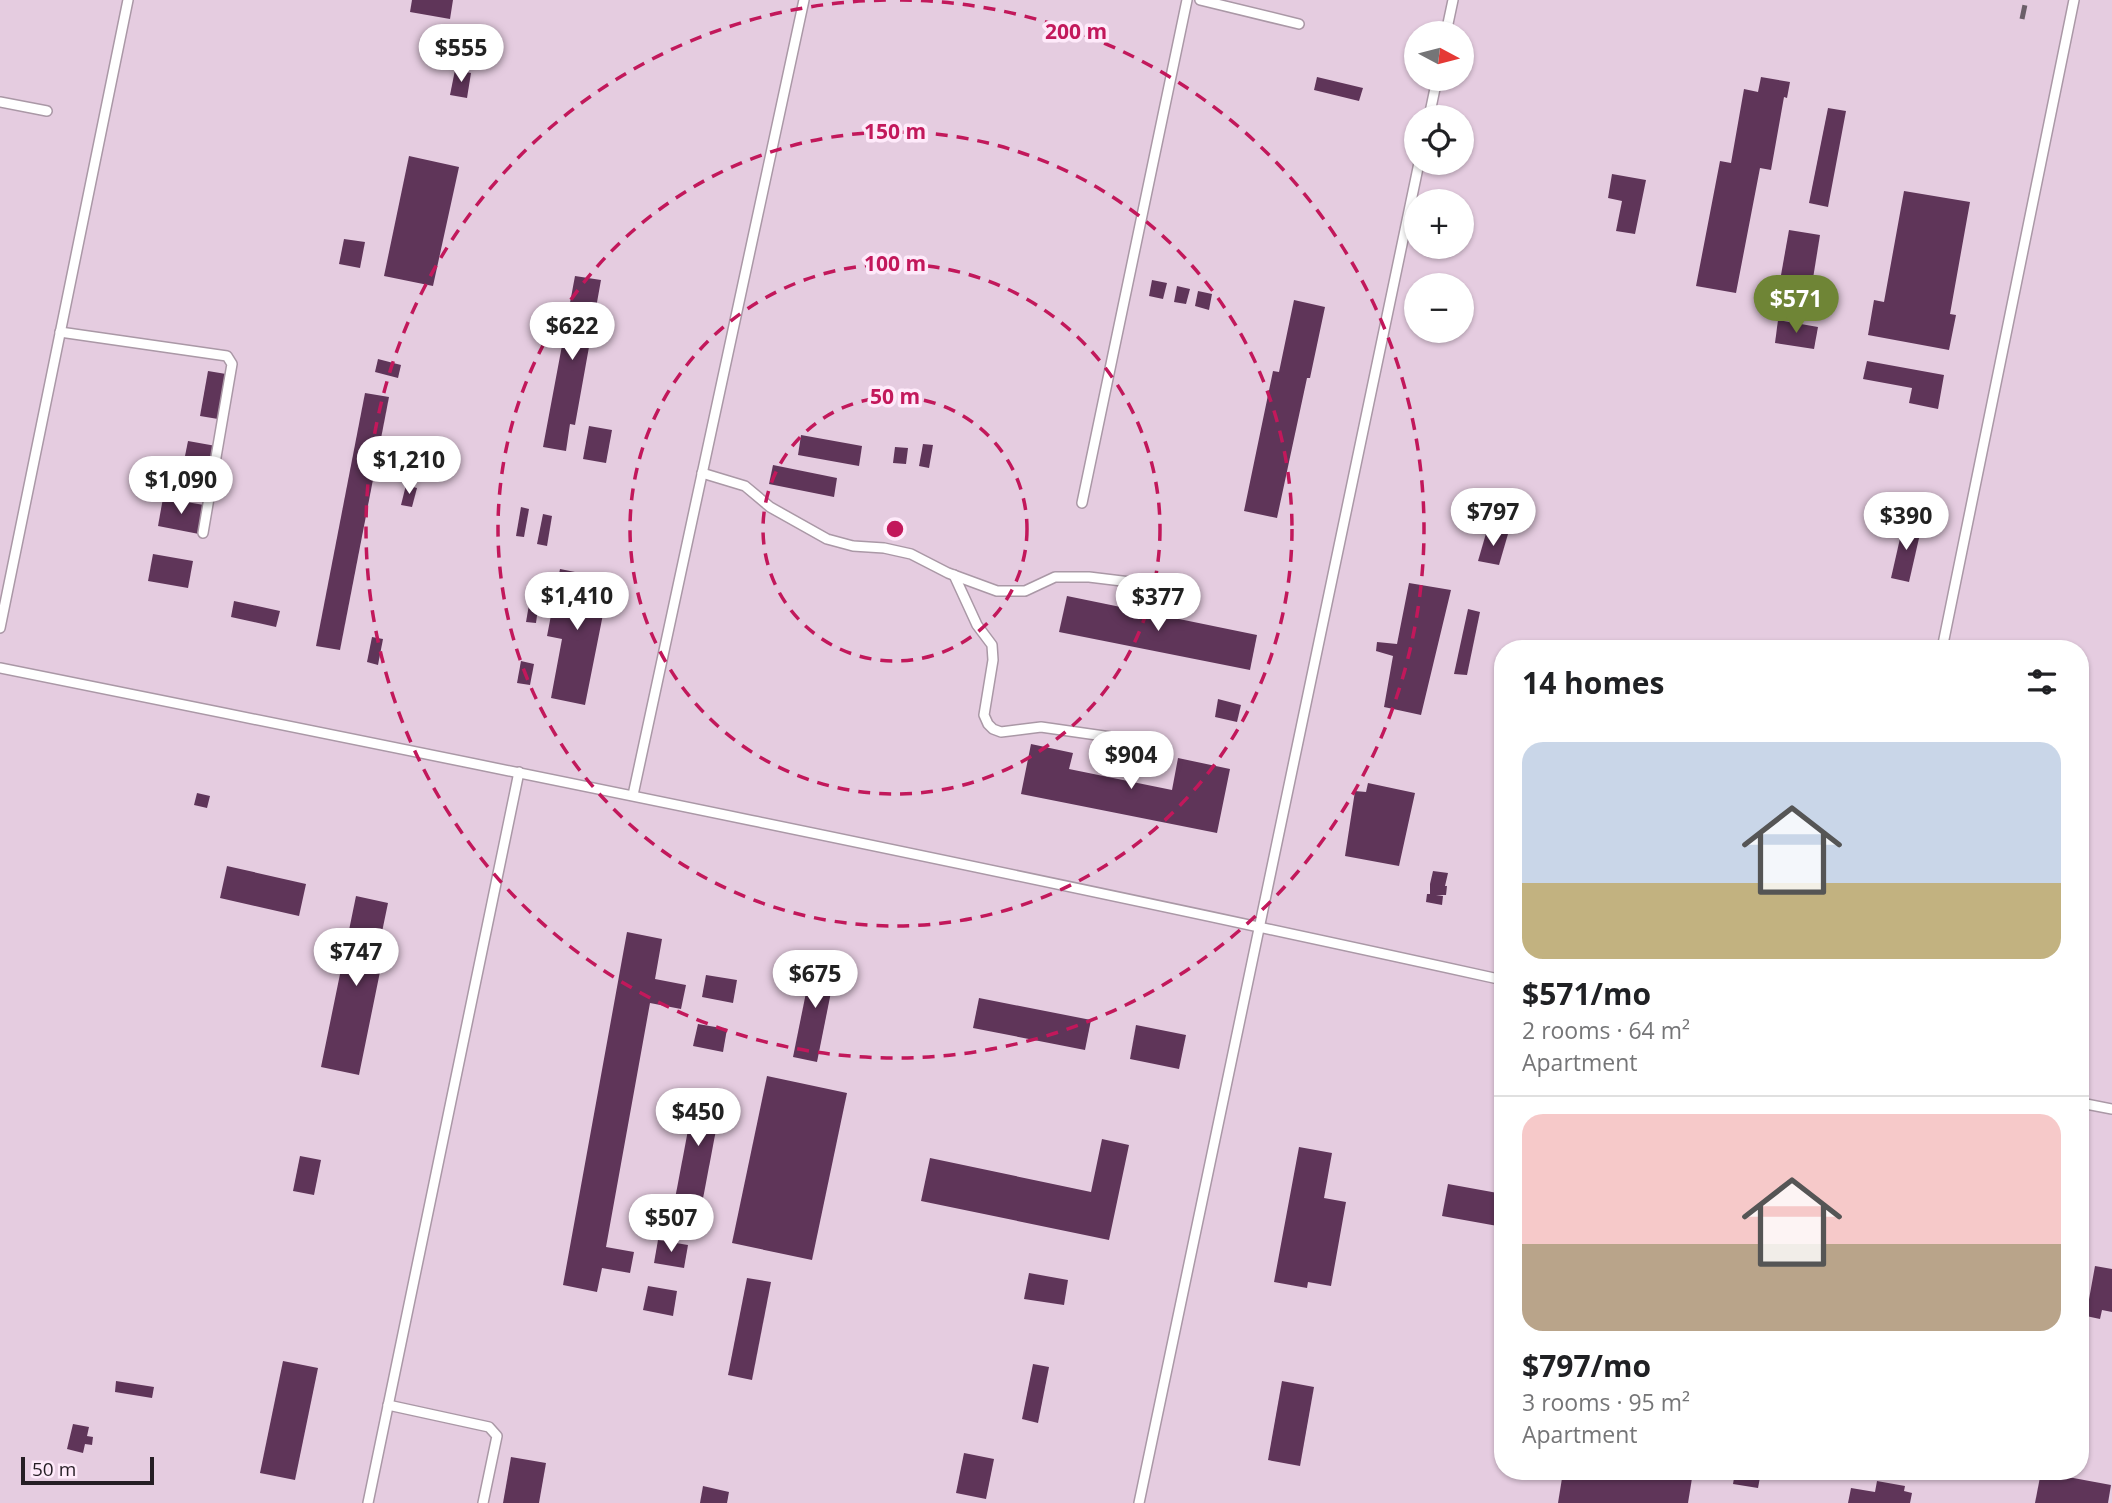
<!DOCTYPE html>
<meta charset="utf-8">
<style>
:root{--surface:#fff;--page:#f6f6f6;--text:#202124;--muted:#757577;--line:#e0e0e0;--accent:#6f8536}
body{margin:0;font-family:"Open Sans",sans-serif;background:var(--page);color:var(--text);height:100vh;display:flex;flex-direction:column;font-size:26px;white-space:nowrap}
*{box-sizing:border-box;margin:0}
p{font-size:23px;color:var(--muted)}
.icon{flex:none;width:38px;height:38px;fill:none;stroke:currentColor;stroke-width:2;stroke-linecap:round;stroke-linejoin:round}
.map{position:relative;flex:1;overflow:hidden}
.sheet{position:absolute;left:1494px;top:640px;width:595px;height:840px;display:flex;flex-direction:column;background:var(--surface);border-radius:28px;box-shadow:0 2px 5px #0004}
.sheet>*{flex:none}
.needle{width:46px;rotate:97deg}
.controls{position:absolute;left:1404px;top:21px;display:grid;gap:14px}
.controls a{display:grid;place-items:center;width:70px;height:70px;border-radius:50%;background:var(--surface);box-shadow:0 2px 5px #0004;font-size:35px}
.scale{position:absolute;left:21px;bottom:18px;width:133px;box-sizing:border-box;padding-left:7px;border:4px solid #251e24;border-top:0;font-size:19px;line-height:24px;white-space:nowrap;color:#251e24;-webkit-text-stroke:5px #feeafa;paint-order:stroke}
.price{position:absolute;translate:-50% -60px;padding:0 16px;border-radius:24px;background:#fff;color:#222;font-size:23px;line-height:46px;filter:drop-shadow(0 2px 4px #0008)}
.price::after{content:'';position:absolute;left:50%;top:42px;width:21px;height:16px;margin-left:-10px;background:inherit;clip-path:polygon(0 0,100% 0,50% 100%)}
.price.active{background:var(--accent);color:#fff}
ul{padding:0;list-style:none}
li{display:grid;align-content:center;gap:14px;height:371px;padding:0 28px}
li+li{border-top:2px solid var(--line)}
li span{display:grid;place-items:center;height:217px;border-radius:21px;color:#555}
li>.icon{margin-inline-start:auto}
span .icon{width:126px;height:126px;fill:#fffc;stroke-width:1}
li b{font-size:30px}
h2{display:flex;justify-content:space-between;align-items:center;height:84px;padding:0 28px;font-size:30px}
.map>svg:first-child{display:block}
</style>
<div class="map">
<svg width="2112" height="1503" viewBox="0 0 2112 1503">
<rect width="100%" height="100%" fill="#f1dded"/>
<!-- built -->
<path fill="#e5cce0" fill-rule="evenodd" d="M 0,0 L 2112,0 L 2112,1503 L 0,1503 ZM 1416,33 L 1461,33 L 1461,79 L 1416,79 ZM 1416,117 L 1461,117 L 1461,163 L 1416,163 ZM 1416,201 L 1461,201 L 1461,247 L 1416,247 ZM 1416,285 L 1461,285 L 1461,331 L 1416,331 ZM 1503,649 L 2081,649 L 2081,1472 L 1503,1472 Z"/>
<!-- building -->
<g fill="#5f3559">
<path d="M 412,0 L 453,0 L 450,19 L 410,12 Z"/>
<path d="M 455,70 L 471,73 L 467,98 L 450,95 Z"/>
<path d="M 1317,77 L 1363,88 L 1359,101 L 1314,90 Z"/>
<path d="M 1761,77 L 1790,82 L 1787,98 L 1784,97 L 1771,170 L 1760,168 L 1736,293 L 1696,286 L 1720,161 L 1731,163 L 1744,89 L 1758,92 Z"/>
<path d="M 1828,108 L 1846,111 L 1828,207 L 1809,203 Z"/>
<path d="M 409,156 L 459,167 L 433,286 L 384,276 Z"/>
<path d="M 1612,174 L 1646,180 L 1635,234 L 1616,231 L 1622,201 L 1608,198 Z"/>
<path d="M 1904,191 L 1970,202 L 1950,314 L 1956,315 L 1949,350 L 1868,335 L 1874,300 L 1884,302 Z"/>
<path d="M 1789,230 L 1820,235 L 1810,297 L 1778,292 Z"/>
<path d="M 344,239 L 365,242 L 360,268 L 339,264 Z"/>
<path d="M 575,276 L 601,280 L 575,425 L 570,424 L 566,451 L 543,447 Z"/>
<path d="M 1152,280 L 1167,283 L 1163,299 L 1149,296 Z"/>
<path d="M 1177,286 L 1190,289 L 1186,304 L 1174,302 Z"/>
<path d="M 1198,291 L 1212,294 L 1209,310 L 1195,306 Z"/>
<path d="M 1294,300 L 1325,307 L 1310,378 L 1307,378 L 1277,518 L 1244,511 L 1273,371 L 1279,372 Z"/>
<path d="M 1778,320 L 1818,327 L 1814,349 L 1775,343 Z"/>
<path d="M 378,359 L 401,365 L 398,378 L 375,372 Z"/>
<path d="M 1867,361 L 1944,375 L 1938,409 L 1909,403 L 1912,388 L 1863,379 Z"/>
<path d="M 208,371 L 226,374 L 218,419 L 200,416 Z"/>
<path d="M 365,393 L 389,397 L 340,650 L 316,646 Z"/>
<path d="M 589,426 L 612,430 L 606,463 L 583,459 Z"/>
<path d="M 801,435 L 862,446 L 859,466 L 798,455 Z"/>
<path d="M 188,441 L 216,446 L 211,476 L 182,471 Z"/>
<path d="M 923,444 L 933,445 L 929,468 L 919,466 Z"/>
<path d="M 895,447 L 908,448 L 906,464 L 893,463 Z"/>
<path d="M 773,465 L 837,478 L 834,497 L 769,484 Z"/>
<path d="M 406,485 L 417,488 L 412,507 L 401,505 Z"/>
<path d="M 163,498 L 204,505 L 199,534 L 158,526 Z"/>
<path d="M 521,507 L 529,509 L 524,537 L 516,536 Z"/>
<path d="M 543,514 L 552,516 L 547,546 L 537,544 Z"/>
<path d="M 1904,521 L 1922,525 L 1909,582 L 1891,578 Z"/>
<path d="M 1487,530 L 1508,534 L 1499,565 L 1478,561 Z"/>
<path d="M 153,554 L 193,561 L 188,588 L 148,581 Z"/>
<path d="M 560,569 L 610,579 L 585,705 L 551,698 L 562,639 L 547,636 Z"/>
<path d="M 1409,583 L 1451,590 L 1421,715 L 1384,707 L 1393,656 L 1376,651 L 1377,642 L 1397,644 Z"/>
<path d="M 1067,596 L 1257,635 L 1250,670 L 1059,632 Z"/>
<path d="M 530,599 L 539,601 L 536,623 L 526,622 Z"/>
<path d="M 234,601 L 280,611 L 276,627 L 231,617 Z"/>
<path d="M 1468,609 L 1480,612 L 1467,675 L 1454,674 Z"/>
<path d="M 372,637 L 383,639 L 378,665 L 367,662 Z"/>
<path d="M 521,661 L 534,664 L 530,685 L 517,683 Z"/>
<path d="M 1218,699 L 1241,705 L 1237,722 L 1215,717 Z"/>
<path d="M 1031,744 L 1073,753 L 1069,769 L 1172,790 L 1178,758 L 1230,769 L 1217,833 L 1021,794 Z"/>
<path d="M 1368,783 L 1415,793 L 1399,866 L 1345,856 L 1355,791 L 1366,792 Z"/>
<path d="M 197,793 L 210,796 L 207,808 L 194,805 Z"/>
<path d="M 227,866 L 306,884 L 299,916 L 220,898 Z"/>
<path d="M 1433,871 L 1448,873 L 1445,886 L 1447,886 L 1446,895 L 1436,895 L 1443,896 L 1442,905 L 1426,902 L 1427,894 L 1430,894 L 1430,884 Z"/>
<path d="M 356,896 L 388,903 L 377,956 L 383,957 L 359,1075 L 321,1067 Z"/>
<path d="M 627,932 L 662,939 L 655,979 L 686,985 L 681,1009 L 650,1003 L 606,1247 L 634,1252 L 630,1273 L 602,1268 L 597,1292 L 563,1285 Z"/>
<path d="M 813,958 L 837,962 L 817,1062 L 793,1057 Z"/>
<path d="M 706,975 L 737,980 L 733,1003 L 702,997 Z"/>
<path d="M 979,998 L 1091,1020 L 1085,1050 L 973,1028 Z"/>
<path d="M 698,1024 L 727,1029 L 723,1052 L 693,1046 Z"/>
<path d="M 1136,1025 L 1186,1035 L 1179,1069 L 1130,1059 Z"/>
<path d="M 767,1076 L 847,1093 L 812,1260 L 732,1243 Z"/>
<path d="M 696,1088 L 723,1093 L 701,1209 L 674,1204 Z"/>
<path d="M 1102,1139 L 1129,1145 L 1109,1240 L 921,1201 L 930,1158 L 1091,1192 Z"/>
<path d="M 1299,1147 L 1332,1153 L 1324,1198 L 1346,1202 L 1331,1286 L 1308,1282 L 1307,1288 L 1274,1282 Z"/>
<path d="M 300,1156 L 321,1160 L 314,1195 L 293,1191 Z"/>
<path d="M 1448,1184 L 1503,1194 L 1503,1227 L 1442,1216 Z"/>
<path d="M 658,1240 L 688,1245 L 684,1268 L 654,1263 Z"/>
<path d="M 2095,1266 L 2112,1269 L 2112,1312 L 2102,1310 L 2100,1319 L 2086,1316 Z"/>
<path d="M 1029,1273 L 1068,1280 L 1064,1305 L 1024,1299 Z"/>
<path d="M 747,1278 L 771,1282 L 752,1380 L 728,1375 Z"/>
<path d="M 648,1286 L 677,1291 L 673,1316 L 643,1310 Z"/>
<path d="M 283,1361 L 318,1368 L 295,1480 L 260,1473 Z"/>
<path d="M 1033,1364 L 1049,1367 L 1038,1423 L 1022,1419 Z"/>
<path d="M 116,1381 L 154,1387 L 152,1398 L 115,1392 Z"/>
<path d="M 1282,1381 L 1314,1387 L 1300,1466 L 1268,1460 Z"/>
<path d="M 73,1424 L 89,1427 L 87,1436 L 93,1437 L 92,1445 L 85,1444 L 83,1453 L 67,1449 Z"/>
<path d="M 964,1453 L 994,1459 L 986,1499 L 956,1493 Z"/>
<path d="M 511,1457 L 546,1463 L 539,1503 L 503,1503 Z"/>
<path d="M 1563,1472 L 1693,1472 L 1688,1503 L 1558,1503 Z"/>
<path d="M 1735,1472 L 1761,1472 L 1758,1488 L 1733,1484 Z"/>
<path d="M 2041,1472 L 2111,1485 L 2108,1503 L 2035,1503 Z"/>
<path d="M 1877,1481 L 1905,1486 L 1904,1491 L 1912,1493 L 1910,1503 L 1848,1503 L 1851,1488 L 1875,1492 Z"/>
<path d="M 703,1486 L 729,1492 L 727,1503 L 700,1503 Z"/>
</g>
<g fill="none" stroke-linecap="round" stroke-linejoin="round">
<!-- lane casing -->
<g stroke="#aa98a6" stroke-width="12">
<g id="lane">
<path d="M 1200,0 L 1299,24"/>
<path d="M 1446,33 L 1453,0"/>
<path d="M 0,102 L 47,111"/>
<path d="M 1429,117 L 1437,79"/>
<path d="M 60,332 L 227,356 L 232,364 L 203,533"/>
<path d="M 702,473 L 745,486 L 770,507 L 827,539 L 853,546 L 884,548 L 911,554 L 948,573 L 997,591 L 1025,591 L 1055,577 L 1089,577 L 1188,589"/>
<path d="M 1082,503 L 1187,0"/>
<path d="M 954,575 L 977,625 L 992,645 L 993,660 L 984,715 L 988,724 L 993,729 L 1001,732 L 1041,727 L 1118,738"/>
<path d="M 0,628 L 128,0"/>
<path d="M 1942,649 L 2074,0"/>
<path d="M 0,668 C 502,769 1003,870 1503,980"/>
<path d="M 633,795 L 804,0"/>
<path d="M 2081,1103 L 2112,1109"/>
<path d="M 388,1405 L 489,1427 L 497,1436 L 483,1503"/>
<path d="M 368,1503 L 519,772"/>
<path d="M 1139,1503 L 1419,163"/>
</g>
</g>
<!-- lane -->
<use href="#lane" stroke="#fff" stroke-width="9"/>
<!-- rail -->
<path stroke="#6b5f69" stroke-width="5" stroke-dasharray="14 7" stroke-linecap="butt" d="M 2022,19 L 2026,0"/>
</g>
<!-- distance rings -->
<g fill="none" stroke="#c2185b" stroke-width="3.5" stroke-dasharray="12 9">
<circle cx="895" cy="529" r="132"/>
<circle cx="895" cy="529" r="265"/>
<circle cx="895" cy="529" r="397"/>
<path d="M900 0A529 529 0 1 1 890 0"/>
</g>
<circle cx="895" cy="529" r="10" fill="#c2185b" stroke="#feeafa" stroke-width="3.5"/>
<g font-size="21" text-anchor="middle" font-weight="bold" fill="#c2185b" stroke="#feeafa" stroke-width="7" stroke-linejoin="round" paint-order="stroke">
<text x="1076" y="39">200 m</text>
<text x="895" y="139">150 m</text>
<text x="895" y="271">100 m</text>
<text x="895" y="404">50 m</text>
</g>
</svg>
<div class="controls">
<a><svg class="needle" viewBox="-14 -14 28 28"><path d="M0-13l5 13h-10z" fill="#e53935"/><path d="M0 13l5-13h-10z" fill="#757577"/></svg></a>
<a><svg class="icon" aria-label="locate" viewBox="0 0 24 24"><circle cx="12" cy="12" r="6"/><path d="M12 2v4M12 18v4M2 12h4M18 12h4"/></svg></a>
<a>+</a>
<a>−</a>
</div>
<div class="scale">50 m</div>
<b class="price" style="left:461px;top:84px">$555</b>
<b class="price active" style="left:1796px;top:335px">$571</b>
<b class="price" style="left:572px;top:362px">$622</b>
<b class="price" style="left:409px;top:496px">$1,210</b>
<b class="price" style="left:181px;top:516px">$1,090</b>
<b class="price" style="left:1493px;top:548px">$797</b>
<b class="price" style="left:1906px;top:552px">$390</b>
<b class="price" style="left:577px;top:632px">$1,410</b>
<b class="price" style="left:1158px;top:633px">$377</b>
<b class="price" style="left:1131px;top:791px">$904</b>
<b class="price" style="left:356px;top:988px">$747</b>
<b class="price" style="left:815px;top:1010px">$675</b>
<b class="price" style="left:698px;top:1148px">$450</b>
<b class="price" style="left:671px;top:1254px">$507</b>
<section class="sheet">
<h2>14 homes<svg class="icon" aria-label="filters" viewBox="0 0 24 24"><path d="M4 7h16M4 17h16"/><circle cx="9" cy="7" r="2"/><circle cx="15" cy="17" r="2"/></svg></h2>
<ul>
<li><span style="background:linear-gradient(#c9d6e8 65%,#c2b280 0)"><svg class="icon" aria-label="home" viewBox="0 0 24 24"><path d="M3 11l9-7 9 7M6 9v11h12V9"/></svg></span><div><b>$571/mo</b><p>2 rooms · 64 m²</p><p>Apartment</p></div></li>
<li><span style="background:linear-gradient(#f6c9c9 60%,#b9a48a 0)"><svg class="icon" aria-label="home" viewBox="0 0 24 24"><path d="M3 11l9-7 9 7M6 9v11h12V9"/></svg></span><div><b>$797/mo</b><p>3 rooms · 95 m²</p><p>Apartment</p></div></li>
</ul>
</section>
</div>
